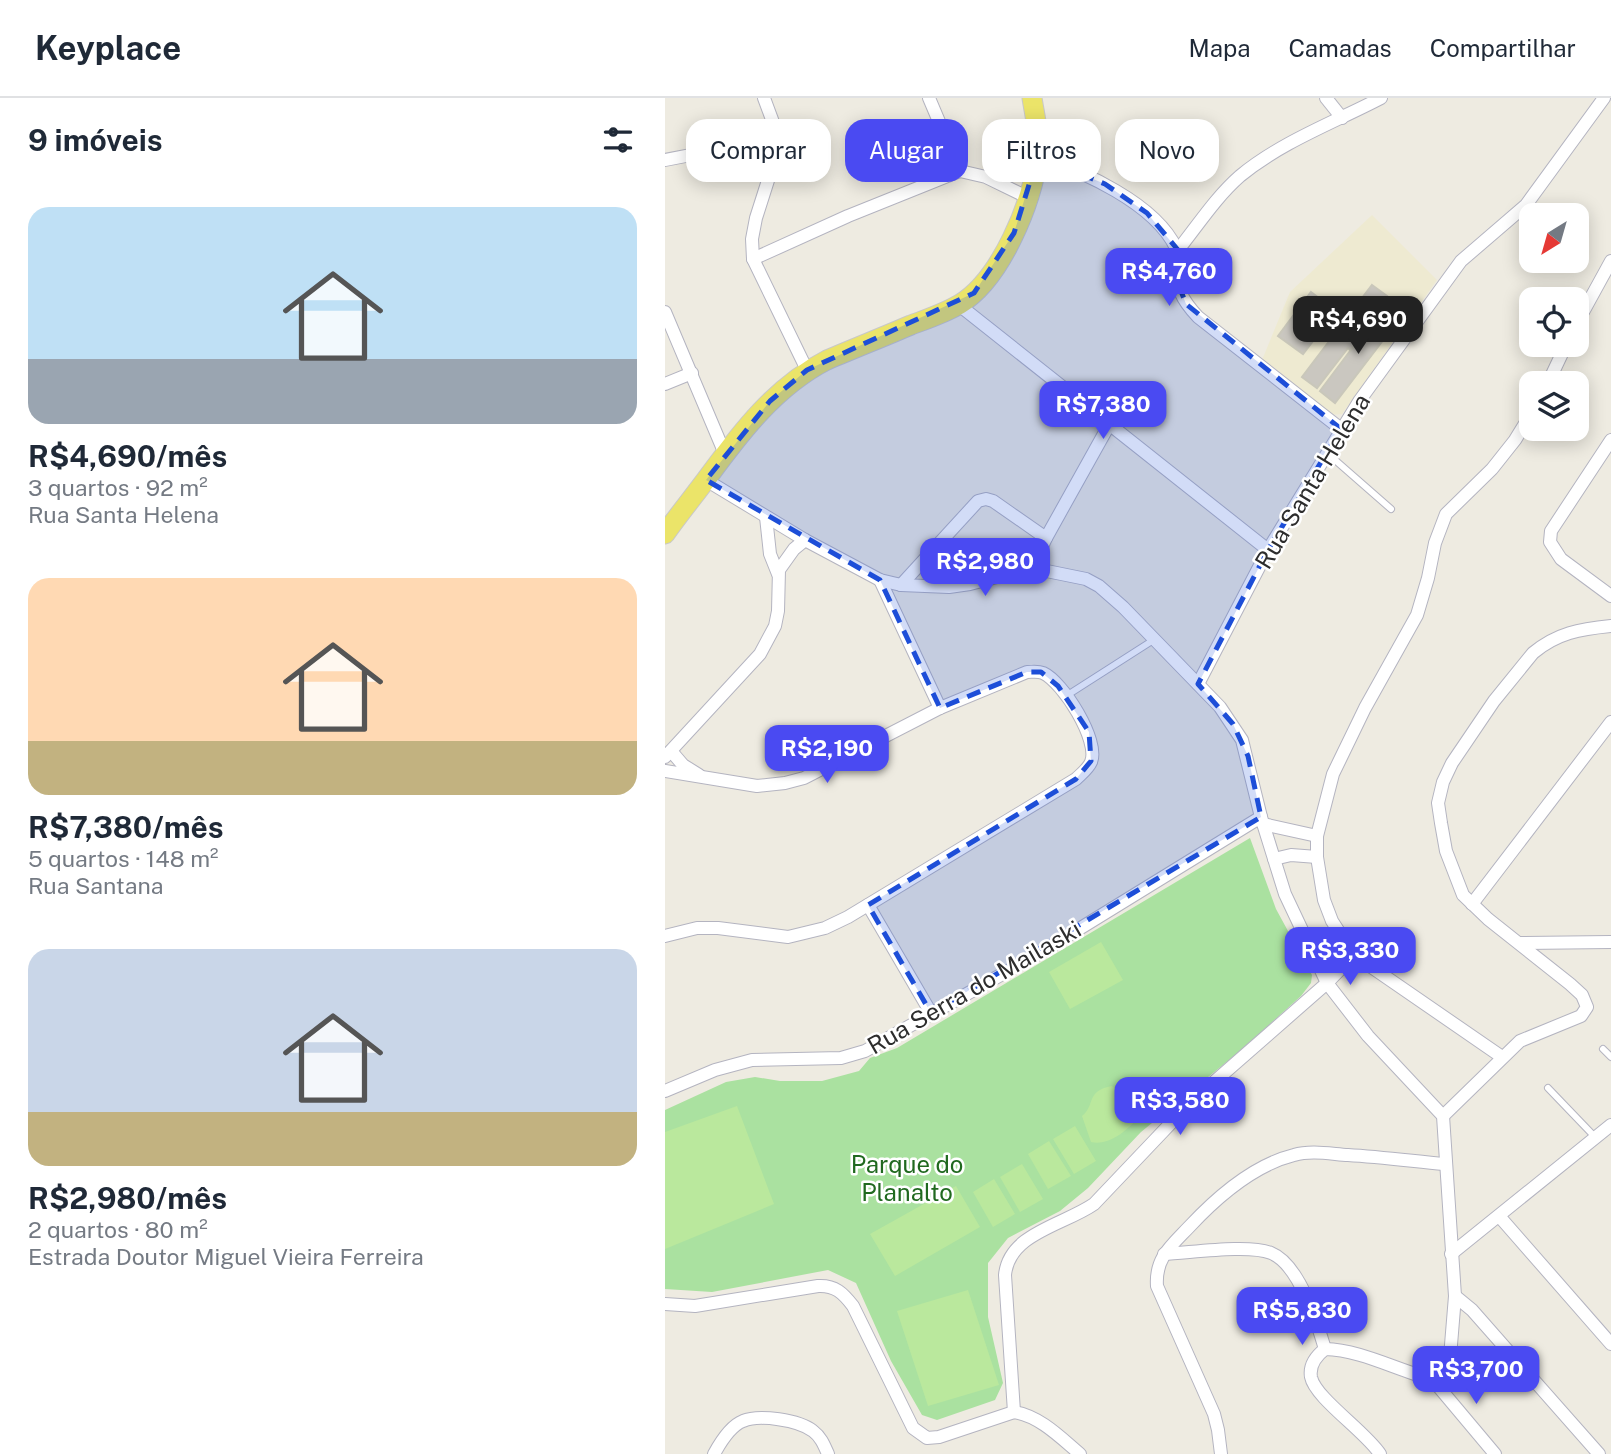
<!DOCTYPE html>
<html lang="pt">
<meta charset="utf-8">
<style>
:root{--surface:#fff;--page:#f2f2f3;--text:#1f2937;--muted:#747a83;--line:#e0e1e3;--accent:#4a4af2}
body{margin:0;font-family:"Public Sans",sans-serif;background:var(--page);color:var(--text);height:100vh;display:flex;flex-direction:column;font-size:26px;white-space:nowrap}
*{box-sizing:border-box;margin:0}
p{font-size:23px;color:var(--muted)}
.icon{flex:none;width:38px;height:38px;fill:none;stroke:currentColor;stroke-width:2;stroke-linecap:round;stroke-linejoin:round}
.map{position:relative;flex:1;overflow:hidden}
.side{display:flex;flex-direction:column;background:var(--surface);width:665px}
.side>*{flex:none}
.hud{position:absolute;left:21px;top:21px;width:665px;height:63px;display:flex;gap:14px}
.needle{width:46px;rotate:217deg}
.controls{position:absolute;left:854px;top:105px;display:grid;gap:14px}
.controls a{display:grid;place-items:center;width:70px;height:70px;border-radius:14px;background:var(--surface);box-shadow:0 4px 18px #0003;font-size:35px}
.price{position:absolute;translate:-50% -60px;padding:0 16px;border-radius:14px;background:var(--accent);color:#fff;font-size:23px;line-height:46px;filter:drop-shadow(0 2px 4px #0008)}
.price::after{content:'';position:absolute;left:50%;top:42px;width:21px;height:16px;margin-left:-10px;background:inherit;clip-path:polygon(0 0,100% 0,50% 100%)}
.price.current{background:#222;color:#fff}
ul{padding:0;list-style:none}
li{display:grid;align-content:center;gap:14px;height:371px;padding:0 28px}
li span{display:grid;place-items:center;height:217px;border-radius:21px;color:#555}
li>.icon{margin-inline-start:auto}
span .icon{width:126px;height:126px;fill:#fffc;stroke-width:1}
li b{font-size:30px}
h2{display:flex;justify-content:space-between;align-items:center;height:84px;padding:0 28px;font-size:30px}
.tag{padding:0 24px;border-radius:21px;background:var(--surface);box-shadow:0 4px 18px #0003;font-size:24px;line-height:63px}
.tag.current{background:var(--accent);color:#fff}
header{display:flex;align-items:center;gap:42px;box-sizing:border-box;height:98px;padding:0 35px;background:var(--surface);border-bottom:2px solid var(--line)}
header strong{font-size:33px}
nav{display:flex;gap:38px;margin-inline-start:auto;font-size:24px}
main{display:flex;flex:1;min-height:0}
.map>svg:first-child{display:block}
</style>
<header>
<strong>Keyplace</strong>
<nav><a>Mapa</a><a>Camadas</a><a>Compartilhar</a></nav>
</header>
<main>
<section class="side">
<h2>9 imóveis<svg class="icon" aria-label="filters" viewBox="0 0 24 24"><path d="M4 7h16M4 17h16"/><circle cx="9" cy="7" r="2"/><circle cx="15" cy="17" r="2"/></svg></h2>
<ul>
<li><span style="background:linear-gradient(#bfe0f5 70%,#9aa5b1 0)"><svg class="icon" aria-label="home" viewBox="0 0 24 24"><path d="M3 11l9-7 9 7M6 9v11h12V9"/></svg></span><div><b>R$4,690/mês</b><p>3 quartos · 92 m²</p><p>Rua Santa Helena</p></div></li>
<li><span style="background:linear-gradient(#ffd9b3 75%,#c2b280 0)"><svg class="icon" aria-label="home" viewBox="0 0 24 24"><path d="M3 11l9-7 9 7M6 9v11h12V9"/></svg></span><div><b>R$7,380/mês</b><p>5 quartos · 148 m²</p><p>Rua Santana</p></div></li>
<li><span style="background:linear-gradient(#c9d6e8 75%,#c2b280 0)"><svg class="icon" aria-label="home" viewBox="0 0 24 24"><path d="M3 11l9-7 9 7M6 9v11h12V9"/></svg></span><div><b>R$2,980/mês</b><p>2 quartos · 80 m²</p><p>Estrada Doutor Miguel Vieira Ferreira</p></div></li>
</ul>
</section>
<div class="map">
<svg width="946" height="1356" viewBox="0 0 946 1356">
<rect width="100%" height="100%" fill="#eeebe1"/>
<!-- education -->
<path fill="#eeead1" d="M 707,117 L 772,182 L 677,316 L 666,317 L 597,262 L 625,194 Z"/>
<!-- green -->
<path fill="#aae1a0" d="M 585,740 L 611,811 L 647,877 L 646,885 L 636,898 L 575,953 L 476,1034 L 423,1090 L 395,1113 L 343,1140 L 323,1165 L 323,1219 L 338,1285 L 330,1302 L 272,1322 L 257,1317 L 226,1263 L 191,1185 L 163,1172 L 47,1194 L 0,1191 L 0,1012 L 61,984 L 90,979 L 115,983 L 157,983 L 194,973 L 205,960 L 232,950 Z"/>
<!-- pitch -->
<g fill="#bae89d">
<path d="M 436,844 L 458,882 L 405,911 L 384,874 Z"/>
<path d="M 447,988 L 473,1011 L 474,1019 C 462,1032 445,1048 426,1044 L 417,1018 C 431,1007 420,993 447,988 Z"/>
<path d="M 72,1008 L 109,1106 L 0,1151 L 0,1034 Z"/>
<path d="M 410,1028 L 431,1063 L 409,1076 L 388,1041 Z"/>
<path d="M 384,1043 L 406,1078 L 383,1091 L 363,1056 Z"/>
<path d="M 357,1066 L 378,1101 L 355,1114 L 335,1079 Z"/>
<path d="M 329,1081 L 350,1116 L 328,1129 L 308,1094 Z"/>
<path d="M 291,1088 L 315,1129 L 230,1178 L 205,1136 Z"/>
<path d="M 303,1192 L 334,1287 L 263,1308 L 232,1213 Z"/>
</g>
<!-- building -->
<g fill="#cac7c0" stroke="#c9c7ba" stroke-width="2">
<path d="M 707,187 L 722,198 L 691,239 L 694,241 L 686,253 L 683,250 L 652,290 L 637,279 Z"/>
<path d="M 646,194 L 671,213 L 638,256 L 613,238 Z"/>
<path d="M 716,212 L 732,224 L 670,305 L 655,293 Z"/>
</g>
<g fill="none" stroke-linecap="round" stroke-linejoin="round">
<!-- lane casing -->
<g stroke="#b4b4c0" stroke-width="8">
<g id="lane">
<path d="M 662,355 L 726,411"/>
<path d="M 401,598 L 490,541"/>
<path d="M 938,951 L 946,959"/>
<path d="M 883,990 L 930,1039"/>
</g>
</g>
<!-- street casing -->
<g stroke="#b4b4c0" stroke-width="14">
<g id="street">
<path d="M 99,0 L 112,35 L 113,51 L 91,120 L 87,141 L 88,161 L 142,272"/>
<path d="M 264,0 L 295,73"/>
<path d="M 661,0 L 677,20"/>
<path d="M 373,58 C 417,73 490,105 511,150 C 514,155 512,160 512,166 C 510,189 517,202 533,219 L 676,331"/>
<path d="M 0,62 L 36,55 L 112,35"/>
<path d="M 513,152 C 533,127 551,99 575,78 C 616,44 670,24 716,0"/>
<path d="M 88,161 L 183,118 L 295,73 L 321,79 L 362,99"/>
<path d="M 294,207 L 603,452"/>
<path d="M 0,214 L 60,356"/>
<path d="M 912,225 L 946,163"/>
<path d="M 883,285 L 901,247"/>
<path d="M 0,286 L 27,275"/>
<path d="M 946,342 L 886,433 L 885,444 L 896,461 L 946,498"/>
<path d="M 41,382 L 140,442 L 215,482 L 236,487 L 284,489 L 305,486 L 367,470 L 421,481 L 434,488 L 458,509 L 555,609 L 577,642 L 596,719 L 620,796 L 662,885 L 703,938 L 778,1018 L 790,1198 L 785,1259 C 781,1269 777,1277 767,1281 C 731,1272 697,1252 660,1251 C 651,1258 644,1267 646,1279 C 650,1300 701,1334 715,1356"/>
<path d="M 101,419 L 105,456 L 113,476"/>
<path d="M 367,470 L 381,440 L 444,327"/>
<path d="M 215,482 L 275,610"/>
<path d="M 236,487 L 313,403 L 321,401 L 328,403 L 381,440"/>
<path d="M 533,586 L 603,452 L 695,302 L 796,163 L 861,107 L 939,0"/>
<path d="M 6,653 L 18,667 L 34,677"/>
<path d="M 0,659 L 95,556 L 110,528 L 113,513 L 114,472 L 129,451 L 140,442"/>
<path d="M 0,673 L 92,688 L 120,685 L 139,680 L 275,610 L 362,574 C 368,574 373,573 378,575 C 398,584 435,643 426,664 C 423,671 416,676 411,681 L 183,819 L 160,830 L 123,839 L 53,830 L 32,830 L 0,838"/>
<path d="M 598,726 L 652,738"/>
<path d="M 609,761 L 626,757 L 652,759"/>
<path d="M 807,806 L 946,624"/>
<path d="M 203,807 L 266,915"/>
<path d="M 855,845 L 946,844"/>
<path d="M 837,959 L 689,857 L 667,823 L 659,802 L 652,759 L 652,738 L 668,676 L 700,610 L 752,517 L 763,480 L 770,445 L 781,416 L 827,371 L 850,342 L 866,316"/>
<path d="M 0,993 L 50,972 L 87,962 L 176,960 L 200,953 L 375,855 L 596,719"/>
<path d="M 778,1018 L 855,943 L 916,918 L 922,909 L 917,897 L 905,886 L 823,821 L 798,797 L 781,753 L 776,725 L 773,705 L 778,684 L 787,665 L 829,603 L 868,555 C 892,535 915,531 946,528"/>
<path d="M 834,1118 L 946,1246"/>
<path d="M 499,1156 C 525,1155 583,1146 606,1155 C 634,1166 652,1224 660,1251"/>
<path d="M 786,1156 L 946,1027"/>
<path d="M 790,1198 L 807,1212 L 934,1356"/>
<path d="M 0,1206 L 30,1208 L 153,1188 C 170,1187 178,1195 188,1208 L 248,1330 L 262,1340 L 274,1339 L 349,1314"/>
<path d="M 767,1281 L 830,1356"/>
<path d="M 349,1314 L 340,1177 C 344,1135 399,1127 429,1106 L 525,1005 L 662,885 L 689,857"/>
<path d="M 349,1314 C 375,1318 396,1340 415,1356"/>
<path d="M 49,1356 C 55,1345 65,1328 78,1323 C 94,1316 134,1322 148,1333 C 156,1339 159,1347 163,1356"/>
<path d="M 556,1356 L 553,1332 L 549,1316 L 492,1188 C 490,1160 506,1148 524,1129 C 551,1100 589,1067 629,1057 C 646,1052 666,1056 683,1057 C 715,1059 747,1063 779,1066"/>
</g>
</g>
<!-- primary casing -->
<g stroke="#c8c8c8" stroke-width="21">
<path id="primary" d="M 0,436 C 14,416 29,398 43,379 C 76,334 111,288 162,262 C 190,250 218,239 246,227 C 262,221 280,215 295,206 C 336,181 367,105 373,58 C 375,39 370,19 367,0"/>
</g>
<!-- lane -->
<use href="#lane" stroke="#fff" stroke-width="6"/>
<!-- street -->
<use href="#street" stroke="#fff" stroke-width="12"/>
<!-- primary -->
<use href="#primary" stroke="#ebe469" stroke-width="19"/>
</g>
<!-- marked area -->
<path fill="#1d4ed8" fill-opacity="0.2" stroke="#1d4ed8" stroke-width="5" stroke-dasharray="14 9" stroke-linejoin="round" d="M 373,58 L 440,86 L 482,115 L 513,152 L 511,180 L 521,206 L 676,331 L 603,452 L 533,586 L 568,626 L 583,658 L 596,719 L 266,915 L 203,807 L 411,681 L 426,663 L 424,634 L 393,588 L 376,574 L 362,574 L 275,610 L 215,482 L 41,382 L 105,303 L 142,272 L 309,195 L 349,135 Z"/>
<g text-anchor="middle" dominant-baseline="central" stroke-width="5" stroke-linejoin="round" paint-order="stroke">
<!-- street labels -->
<g font-size="24" fill="#2d2d2d" stroke="#fff">
<text transform="translate(647 383) rotate(-59)">Rua Santa Helena</text>
<text transform="translate(309 889) rotate(-30)">Rua Serra do Mailaski</text>
</g>
<!-- park labels -->
<g font-size="24" fill="#20691f" stroke="#fff">
<text x="242" y="1066">Parque do<tspan x="242" dy="28">Planalto</tspan></text>
</g>
</g>
</svg>
<div class="controls">
<a><svg class="needle" viewBox="-14 -14 28 28"><path d="M0-13l5 13h-10z" fill="#e53935"/><path d="M0 13l5-13h-10z" fill="#747a83"/></svg></a>
<a><svg class="icon" aria-label="locate" viewBox="0 0 24 24"><circle cx="12" cy="12" r="6"/><path d="M12 2v4M12 18v4M2 12h4M18 12h4"/></svg></a>
<a><svg class="icon" aria-label="layers" viewBox="0 0 24 24"><path d="M12 4l9 5-9 5-9-5zM3 14l9 5 9-5"/></svg></a>
</div>
<b class="price" style="left:504px;top:210px">R$4,760</b>
<b class="price current" style="left:693px;top:258px">R$4,690</b>
<b class="price" style="left:438px;top:343px">R$7,380</b>
<b class="price" style="left:320px;top:500px">R$2,980</b>
<b class="price" style="left:162px;top:687px">R$2,190</b>
<b class="price" style="left:685px;top:889px">R$3,330</b>
<b class="price" style="left:515px;top:1039px">R$3,580</b>
<b class="price" style="left:637px;top:1249px">R$5,830</b>
<b class="price" style="left:811px;top:1308px">R$3,700</b>
<div class="hud">
<a class="tag">Comprar</a>
<a class="tag current">Alugar</a>
<a class="tag">Filtros</a>
<a class="tag">Novo</a>
</div>
</div>
</main>
